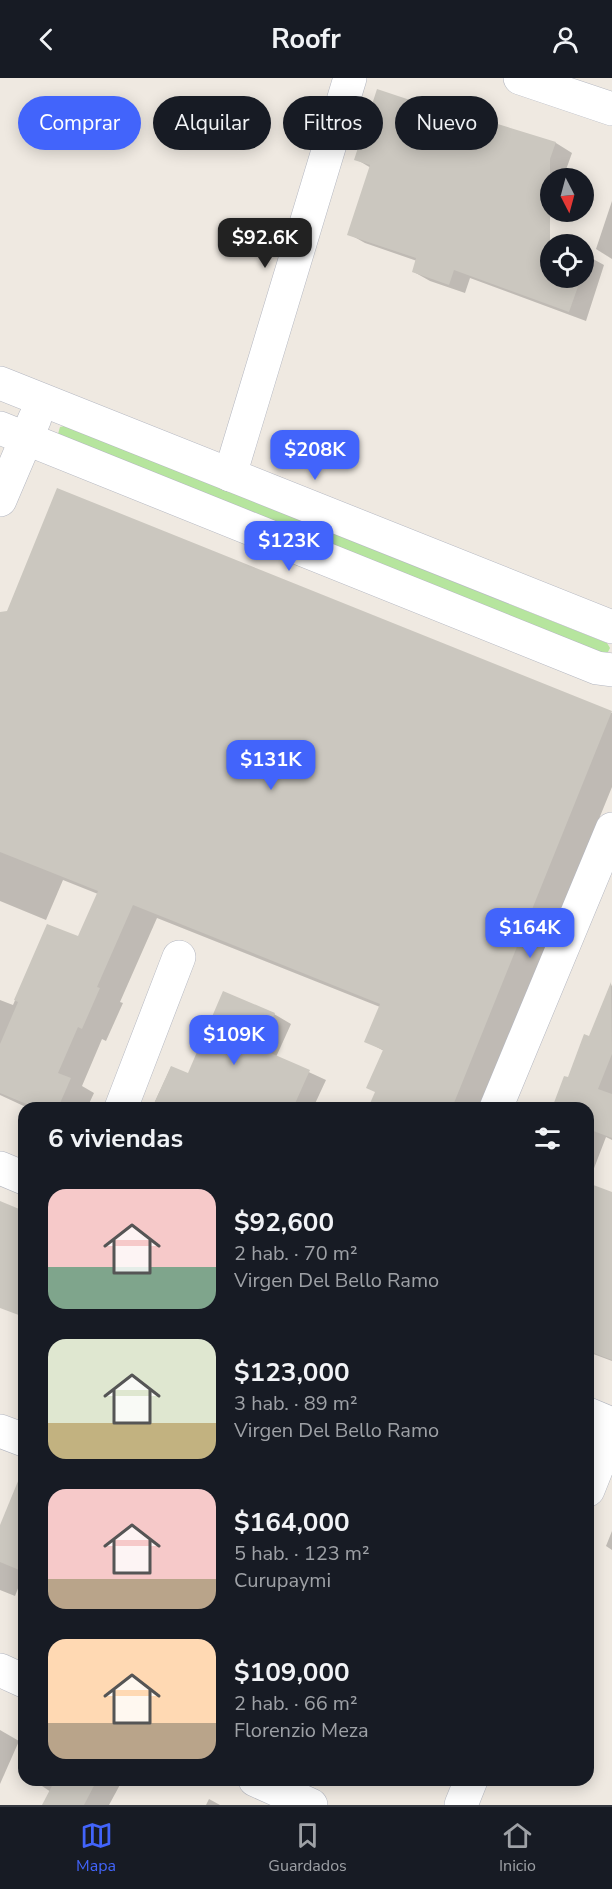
<!DOCTYPE html>
<html lang="es">
<meta charset="utf-8">
<style>
:root{--surface:#171b24;--page:#20242c;--text:#f1f3f6;--muted:#9ea1a6;--line:#363941;--accent:#4264fb}
body{margin:0;font-family:"Nunito Sans",sans-serif;background:var(--page);color:var(--text);height:100vh;display:flex;flex-direction:column;font-size:22px;white-space:nowrap}
*{box-sizing:border-box;margin:0}
p{font-size:20px;color:var(--muted)}
.icon{flex:none;width:33px;height:33px;fill:none;stroke:currentColor;stroke-width:2;stroke-linecap:round;stroke-linejoin:round}
.map{position:relative;flex:1;overflow:hidden}
.sheet{position:absolute;left:18px;top:1024px;width:576px;height:684px;display:flex;flex-direction:column;background:var(--surface);border-radius:18px;box-shadow:0 3px 15px #0003}
.sheet>*{flex:none}
.hud{position:absolute;left:18px;top:18px;width:576px;height:54px;display:flex;gap:12px}
.needle{width:39px;rotate:174deg}
.fabs{position:absolute;left:540px;top:90px;display:grid;gap:12px}
.fabs a{display:grid;place-items:center;width:54px;height:54px;border-radius:50%;background:var(--surface);box-shadow:0 3px 15px #0003;font-size:30px}
.price{position:absolute;translate:-50% -51px;padding:0 14px;border-radius:12px;background:var(--accent);color:#fff;font-size:20px;line-height:39px;filter:drop-shadow(0 2px 3px #0008)}
.price::after{content:'';position:absolute;left:50%;top:36px;width:18px;height:14px;margin-left:-9px;background:inherit;clip-path:polygon(0 0,100% 0,50% 100%)}
.price.active{background:#222;color:#fff}
ul{padding:0;list-style:none}
li{display:flex;align-items:center;gap:18px;height:150px;padding:0 30px}
li span{display:grid;place-items:center;flex:none;width:168px;height:120px;border-radius:18px;color:#555}
li>.icon{margin-inline-start:auto}
span .icon{width:72px;height:72px;fill:#fffc;stroke-width:1}
li b{font-size:26px}
h2{display:flex;justify-content:space-between;align-items:center;height:72px;padding:0 30px;font-size:26px}
.chip{padding:0 21px;border-radius:27px;background:var(--surface);box-shadow:0 3px 15px #0003;font-size:21px;line-height:54px}
.chip.active{background:var(--accent);color:#fff}
header{display:flex;justify-content:space-between;align-items:center;height:78px;padding:0 30px;background:var(--surface);font-size:27px;font-weight:700}
.dock{display:flex;justify-content:space-around;align-items:center;height:84px;border-top:2px solid var(--line);background:var(--surface);font-size:16px;color:var(--muted)}
.dock a{display:grid;justify-items:center;gap:3px}
.dock .active{color:var(--accent)}
.map>svg:first-child{display:block}
</style>
<header><svg class="icon" aria-label="back" viewBox="0 0 24 24"><path d="M15 5l-7 7 7 7"/></svg>Roofr<svg class="icon" aria-label="person" viewBox="0 0 24 24"><circle cx="12" cy="8" r="4"/><path d="M4 21q1-7 8-7t8 7"/></svg></header>
<div class="map">
<svg width="612" height="1727" viewBox="0 0 612 1727">
<rect width="100%" height="100%" fill="#efe9e1"/>
<!-- green -->
<path fill="#b6e59e" d="M 64,348 L 607,565 L 610,570 L 608,574 L 602,576 L 58,356 L 60,349 Z"/>
<!-- shadow -->
<g fill="#0003">
<path d="M 466,38 L 556,65 L 572,75 L 563,100 L 550,100 L 552,134 L 542,163 L 553,166 L 550,166 L 550,200 L 584,200 L 584,176 L 604,187 L 586,243 L 470,200 L 465,215 L 430,203 L 414,194 L 417,183 L 365,165 L 349,156 L 371,90 L 356,81 L 465,41 Z"/>
<path d="M 612,123 L 612,181 L 596,171 Z"/>
<path d="M 58,412 L 612,635 L 612,709 L 481,1030 L 370,1030 L 377,1014 L 384,973 L 366,963 L 380,929 L 157,840 L 120,924 L 123,925 L 106,963 L 102,961 L 82,1008 L 94,1015 L 87,1030 L 28,1030 L 0,1017 L 0,922 L 13,927 L 47,848 L 79,860 L 98,816 L 63,802 L 46,842 L 0,823 L 0,535 L 8,534 Z"/>
<path d="M 612,906 L 612,1062 L 606,1059 L 588,1106 L 588,1030 L 553,1030 L 565,1000 L 569,1001 L 590,960 Z"/>
<path d="M 274,936 L 291,946 L 276,979 L 326,1002 L 313,1030 L 152,1030 L 171,989 L 188,997 Z"/>
<path d="M 588,1166 L 612,1176 L 612,1283 L 588,1274 Z"/>
<path d="M 24,1406 L 24,1495 L 15,1518 L 0,1512 L 0,1451 Z"/>
<path d="M 612,1453 L 612,1472 L 606,1468 Z"/>
<path d="M 0,1652 L 19,1663 L 0,1706 Z"/>
<path d="M 33,1702 L 121,1702 L 122,1703 L 109,1727 L 44,1727 L 51,1714 Z"/>
<path d="M 209,1721 L 220,1727 L 206,1727 Z"/>
</g>
<!-- building -->
<g fill="#cbc7bf">
<path d="M 377,11 L 464,40 L 465,36 L 556,64 L 550,81 L 550,164 L 558,166 L 550,166 L 550,200 L 581,200 L 569,234 L 454,192 L 449,207 L 412,194 L 416,180 L 347,157 L 370,87 L 354,82 Z"/>
<path d="M 57,410 L 612,633 L 452,1030 L 368,1030 L 375,1014 L 366,1010 L 383,972 L 364,964 L 380,926 L 133,827 L 97,909 L 100,910 L 82,951 L 78,949 L 58,995 L 71,1000 L 58,1030 L 36,1030 L 0,1015 L 0,966 L 18,924 L 14,922 L 47,846 L 78,858 L 98,813 L 0,774 L 0,534 L 7,533 Z"/>
<path d="M 611,904 L 612,976 L 598,1011 L 612,1016 L 612,1060 L 588,1051 L 588,1030 L 552,1030 L 564,998 L 568,999 L 584,956 L 589,958 Z"/>
<path d="M 223,913 L 275,935 L 259,970 L 310,992 L 293,1030 L 152,1030 L 171,988 L 188,995 Z"/>
<path d="M 588,1105 L 612,1114 L 612,1282 L 588,1273 Z"/>
<path d="M 0,1123 L 24,1133 L 24,1239 L 0,1230 Z"/>
<path d="M 23,1391 L 24,1391 L 24,1494 L 0,1484 L 0,1447 Z"/>
<path d="M 55,1702 L 97,1702 L 84,1727 L 42,1727 Z"/>
</g>
<g fill="none" stroke-linecap="round" stroke-linejoin="round">
<!-- minor casing -->
<g stroke="#b4b7c1" stroke-width="34">
<g id="minor">
<path d="M 520,0 L 612,31"/>
<path d="M 0,305 L 612,549"/>
<path d="M 0,350 L 597,590 L 612,592"/>
<path d="M 230,397 L 350,0"/>
<path d="M 0,422 L 35,340"/>
<path d="M 121,1030 L 179,879"/>
<path d="M 496,1030 L 612,751"/>
<path d="M 0,1090 L 24,1100"/>
<path d="M 588,1336 L 612,1346"/>
<path d="M 0,1353 L 24,1362"/>
<path d="M 588,1412 L 612,1352"/>
<path d="M 0,1592 L 24,1603"/>
<path d="M 255,1702 L 311,1727"/>
<path d="M 461,1727 L 471,1702"/>
</g>
</g>
<!-- minor -->
<use href="#minor" stroke="#fff" stroke-width="33"/>
</g>
</svg>
<div class="fabs">
<a><svg class="needle" viewBox="-14 -14 28 28"><path d="M0-13l5 13h-10z" fill="#e53935"/><path d="M0 13l5-13h-10z" fill="#9ea1a6"/></svg></a>
<a><svg class="icon" aria-label="locate" viewBox="0 0 24 24"><circle cx="12" cy="12" r="6"/><path d="M12 2v4M12 18v4M2 12h4M18 12h4"/></svg></a>
</div>
<b class="price active" style="left:265px;top:191px">$92.6K</b>
<b class="price" style="left:315px;top:403px">$208K</b>
<b class="price" style="left:289px;top:494px">$123K</b>
<b class="price" style="left:271px;top:713px">$131K</b>
<b class="price" style="left:530px;top:881px">$164K</b>
<b class="price" style="left:234px;top:988px">$109K</b>
<div class="hud">
<a class="chip active">Comprar</a>
<a class="chip">Alquilar</a>
<a class="chip">Filtros</a>
<a class="chip">Nuevo</a>
</div>
<section class="sheet">
<h2>6 viviendas<svg class="icon" aria-label="filters" viewBox="0 0 24 24"><path d="M4 7h16M4 17h16"/><circle cx="9" cy="7" r="2"/><circle cx="15" cy="17" r="2"/></svg></h2>
<ul>
<li><span style="background:linear-gradient(#f6c9c9 65%,#7fa58c 0)"><svg class="icon" aria-label="home" viewBox="0 0 24 24"><path d="M3 11l9-7 9 7M6 9v11h12V9"/></svg></span><div><b>$92,600</b><p>2 hab. · 70 m²</p><p>Virgen Del Bello Ramo</p></div></li>
<li><span style="background:linear-gradient(#dfe7d0 70%,#c2b280 0)"><svg class="icon" aria-label="home" viewBox="0 0 24 24"><path d="M3 11l9-7 9 7M6 9v11h12V9"/></svg></span><div><b>$123,000</b><p>3 hab. · 89 m²</p><p>Virgen Del Bello Ramo</p></div></li>
<li><span style="background:linear-gradient(#f6c9c9 75%,#b9a48a 0)"><svg class="icon" aria-label="home" viewBox="0 0 24 24"><path d="M3 11l9-7 9 7M6 9v11h12V9"/></svg></span><div><b>$164,000</b><p>5 hab. · 123 m²</p><p>Curupaymi</p></div></li>
<li><span style="background:linear-gradient(#ffd9b3 70%,#b9a48a 0)"><svg class="icon" aria-label="home" viewBox="0 0 24 24"><path d="M3 11l9-7 9 7M6 9v11h12V9"/></svg></span><div><b>$109,000</b><p>2 hab. · 66 m²</p><p>Florenzio Meza</p></div></li>
</ul>
</section>
</div>
<nav class="dock">
<a class="active"><svg class="icon" aria-label="map" viewBox="0 0 24 24"><path d="M3 6l6-2 6 2 6-2v14l-6 2-6-2-6 2zM9 4v14M15 6v14"/></svg>Mapa</a>
<a><svg class="icon" aria-label="saved" viewBox="0 0 24 24"><path d="M7 4h10v16l-5-4-5 4z"/></svg>Guardados</a>
<a><svg class="icon" aria-label="home" viewBox="0 0 24 24"><path d="M3 11l9-7 9 7M6 9v11h12V9"/></svg>Inicio</a>
</nav>
